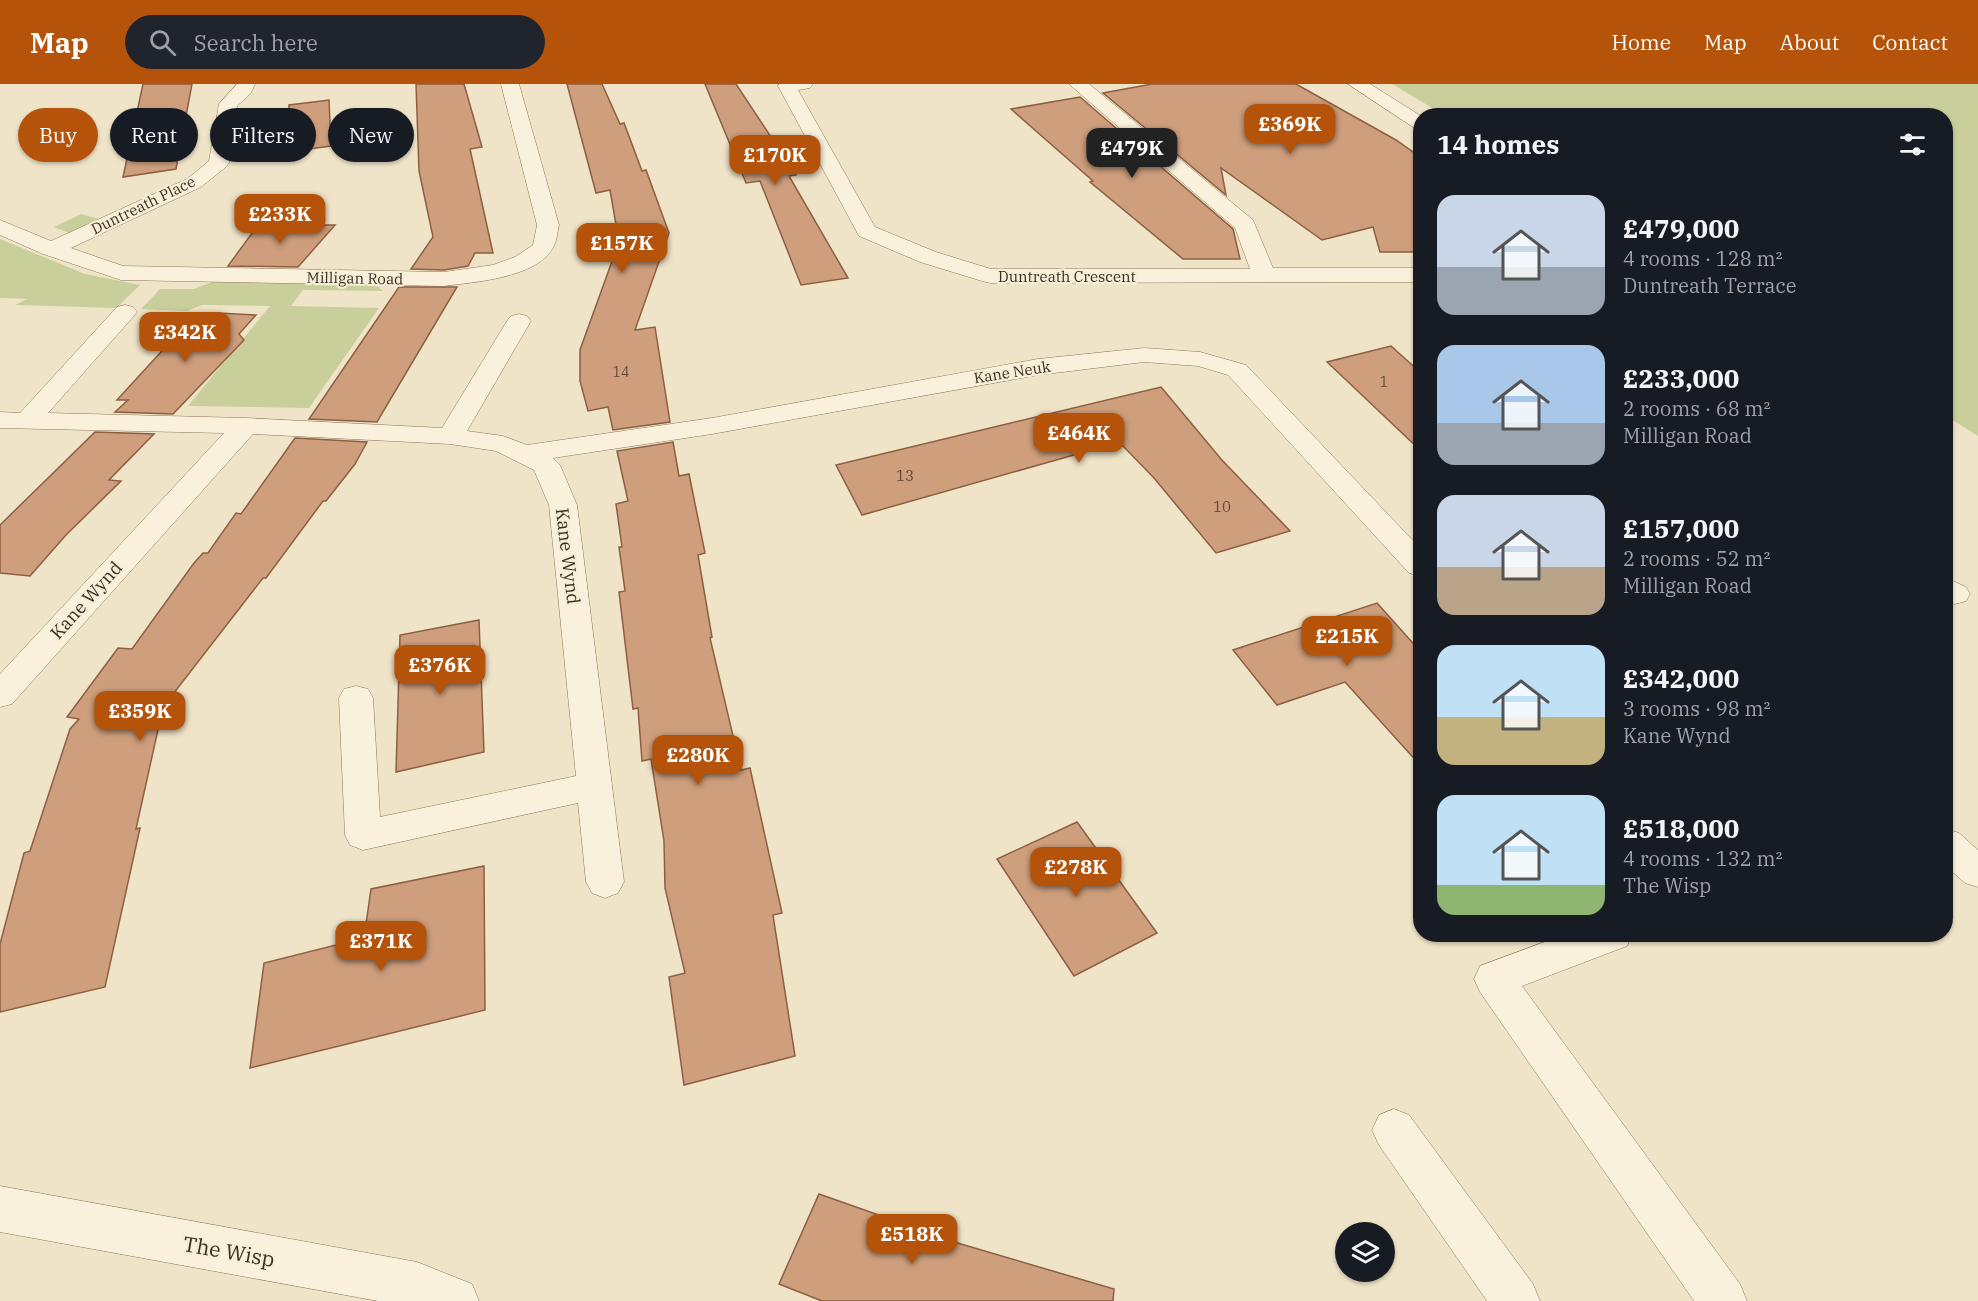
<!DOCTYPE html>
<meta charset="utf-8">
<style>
:root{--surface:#171b24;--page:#20242c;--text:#f1f3f6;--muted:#9ea1a6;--accent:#b45309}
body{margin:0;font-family:"IBM Plex Serif",serif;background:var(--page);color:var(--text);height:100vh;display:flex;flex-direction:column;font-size:22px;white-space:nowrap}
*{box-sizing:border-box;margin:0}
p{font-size:20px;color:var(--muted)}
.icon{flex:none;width:33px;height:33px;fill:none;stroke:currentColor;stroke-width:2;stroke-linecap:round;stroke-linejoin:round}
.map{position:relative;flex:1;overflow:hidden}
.details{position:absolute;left:1413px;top:24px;width:540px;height:834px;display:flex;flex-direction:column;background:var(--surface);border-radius:24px;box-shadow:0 2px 4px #0004}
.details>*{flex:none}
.banner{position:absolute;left:18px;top:24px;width:570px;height:54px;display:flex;gap:12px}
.controls{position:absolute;left:1335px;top:1138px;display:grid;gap:12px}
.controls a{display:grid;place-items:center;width:60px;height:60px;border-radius:50%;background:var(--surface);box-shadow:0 2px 4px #0004;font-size:30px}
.price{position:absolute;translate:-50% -51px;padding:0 14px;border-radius:12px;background:var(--accent);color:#fff;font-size:20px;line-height:39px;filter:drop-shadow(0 2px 3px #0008)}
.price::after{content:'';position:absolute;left:50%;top:36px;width:18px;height:14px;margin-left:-9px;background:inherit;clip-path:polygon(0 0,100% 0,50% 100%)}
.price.on{background:#222;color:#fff}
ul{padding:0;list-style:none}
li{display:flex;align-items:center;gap:18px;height:150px;padding:0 24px}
li span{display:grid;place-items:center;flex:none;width:168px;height:120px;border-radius:18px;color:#555}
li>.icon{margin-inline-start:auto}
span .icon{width:72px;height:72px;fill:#fffc;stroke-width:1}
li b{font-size:26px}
h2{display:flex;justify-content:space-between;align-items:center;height:72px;padding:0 24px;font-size:26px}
.chip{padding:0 21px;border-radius:27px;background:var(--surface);box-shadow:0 2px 4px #0004;font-size:21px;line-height:54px}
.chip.on{background:var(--accent);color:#fff}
header{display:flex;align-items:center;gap:36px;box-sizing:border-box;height:84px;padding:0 30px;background:var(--accent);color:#fff}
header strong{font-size:28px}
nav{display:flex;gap:33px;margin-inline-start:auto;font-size:21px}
.search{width:420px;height:54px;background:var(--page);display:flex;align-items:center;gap:15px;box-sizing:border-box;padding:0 21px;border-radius:33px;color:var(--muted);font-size:22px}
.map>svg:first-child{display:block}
</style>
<header>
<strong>Map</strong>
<div class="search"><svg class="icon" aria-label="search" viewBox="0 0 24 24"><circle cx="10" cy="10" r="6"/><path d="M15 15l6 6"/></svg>Search here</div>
<nav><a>Home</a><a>Map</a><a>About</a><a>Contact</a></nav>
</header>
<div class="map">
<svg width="1978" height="1217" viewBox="0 0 1978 1217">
<rect width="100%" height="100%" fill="#f0e4c8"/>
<!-- green -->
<g fill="#c9cf9b">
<path d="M 1392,0 L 1978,0 L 1978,352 L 1946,332 L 1946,32 L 1444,31 Z"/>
<path d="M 81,130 L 102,136 L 69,149 L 54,143 Z"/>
<path d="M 0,155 L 85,190 L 140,201 L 116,224 L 15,221 L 27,215 L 0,214 Z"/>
<path d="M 219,195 L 373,198 L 383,207 L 303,206 L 291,222 L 379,224 L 309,324 L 188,322 L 270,222 L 202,221 L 187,227 L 141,225 L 160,205 L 194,205 Z"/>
</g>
<!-- building -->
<g fill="#cf9f7d" stroke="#8d5f41" stroke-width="1.5">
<path d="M 143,0 L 192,0 L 176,85 L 123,93 Z"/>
<path d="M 416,0 L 464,0 L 482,63 L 470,65 L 493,169 L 475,169 L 468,182 L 444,186 L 411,185 L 433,153 L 419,87 Z"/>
<path d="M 567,0 L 602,0 L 620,40 L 624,39 L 642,87 L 646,86 L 669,149 L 635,246 L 655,243 L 670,338 L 613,346 L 608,323 L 588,327 L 580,297 L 580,266 L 619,158 L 610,106 L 596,109 Z"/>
<path d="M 705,0 L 736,0 L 796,91 L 789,92 L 848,194 L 801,201 L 760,97 L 746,99 Z"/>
<path d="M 1152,0 L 1296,0 L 1396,56 L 1420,73 L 1420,168 L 1380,168 L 1373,143 L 1322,156 L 1221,84 L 1226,111 L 1103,9 Z"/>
<path d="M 1080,13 L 1233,145 L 1240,175 L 1183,175 L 1090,98 L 1093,97 L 1011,25 Z"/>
<path d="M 329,16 L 331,62 L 287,68 L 289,21 Z"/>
<path d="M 258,141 L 335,141 L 298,183 L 228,182 Z"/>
<path d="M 399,203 L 457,203 L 377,338 L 309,335 Z"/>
<path d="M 217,229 L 256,231 L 239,250 L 244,256 L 173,330 L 115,328 L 128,316 L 117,316 L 171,257 L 192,230 Z"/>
<path d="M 1391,262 L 1420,288 L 1420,366 L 1327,278 Z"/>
<path d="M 1161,303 L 1221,375 L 1290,447 L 1216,469 L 1154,394 L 1123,362 L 1088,367 L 862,431 L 836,381 Z"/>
<path d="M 95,348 L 154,350 L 109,396 L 121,397 L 66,451 L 30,492 L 0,489 L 0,441 Z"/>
<path d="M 295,354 L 367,358 L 355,380 L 326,417 L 323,417 L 266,494 L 263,494 L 163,623 L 136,745 L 140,744 L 105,903 L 0,928 L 0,860 L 24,769 L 30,767 L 70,645 L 79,635 L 67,633 L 118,564 L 132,565 L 194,479 L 203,469 L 208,469 L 236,429 L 241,430 Z"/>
<path d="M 673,358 L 679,392 L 689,390 L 705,469 L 698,471 L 712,553 L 710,554 L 741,686 L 750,684 L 782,829 L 773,831 L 795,972 L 684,1001 L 669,893 L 685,889 L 665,804 L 664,757 L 651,675 L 642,677 L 638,624 L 633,625 L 619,508 L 625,507 L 619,463 L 622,463 L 616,420 L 628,417 L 617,367 Z"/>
<path d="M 1377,519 L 1420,567 L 1420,681 L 1345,598 L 1277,621 L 1233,566 Z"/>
<path d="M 479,536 L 484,668 L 396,688 L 400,551 Z"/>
<path d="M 1077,738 L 1157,849 L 1074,892 L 997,775 Z"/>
<path d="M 484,782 L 485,926 L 250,984 L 264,879 L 364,854 L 371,805 Z"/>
<path d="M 819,1110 L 961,1160 L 1114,1205 L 1113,1217 L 822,1217 L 779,1200 Z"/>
</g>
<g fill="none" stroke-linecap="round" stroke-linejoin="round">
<!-- minor casing -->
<g stroke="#8d765c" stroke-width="1">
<g id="minor">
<path d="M 237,0 L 255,0 L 251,9 L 237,22 L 229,79 L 226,83 L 201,103 L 71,164 L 123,182 L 444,188 L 493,181 L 515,173 L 533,161 L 537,141 L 501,0 L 519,0 L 559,141 C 557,149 557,157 553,164 C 536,194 475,198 444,202 L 121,196 L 43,170 L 0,151 L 0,136 L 51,157 L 187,95 L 209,77 L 219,20 Z"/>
<path d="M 779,0 L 813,0 L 810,4 L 798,6 L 875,143 L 936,168 L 991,185 L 1250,185 L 1235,144 L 1069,0 L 1089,0 L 1253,136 L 1273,184 L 1420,184 L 1420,198 L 990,199 L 982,197 L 920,178 L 859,152 L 778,2 Z"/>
<path d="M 1348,0 L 1370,0 L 1421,32 L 1420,45 L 1413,43 Z"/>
<path d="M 125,221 L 133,223 L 137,228 L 133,233 L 48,329 L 246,334 L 442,344 L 507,237 L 511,232 L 519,230 L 527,232 L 531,237 L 467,347 L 503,352 L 527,361 L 712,334 L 1038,275 L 1144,264 L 1200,268 L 1246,281 L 1420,464 L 1420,492 L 1409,489 L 1228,291 L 1198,282 L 1144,278 L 1038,291 L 712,350 L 553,374 L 560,381 L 577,421 L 624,798 L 618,809 L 605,814 L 592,809 L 586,798 L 578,719 L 363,766 L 350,761 L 345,751 L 339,614 L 344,605 L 356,602 L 368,605 L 373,614 L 380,733 L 576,692 L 549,421 L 534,386 L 496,367 L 450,360 L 253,350 L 12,620 L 0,623 L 0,590 L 224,349 L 0,344 L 0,328 L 20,329 L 117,223 Z"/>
<path d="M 1946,494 L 1966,503 L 1970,510 L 1966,517 L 1955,520 L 1946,518 Z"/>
<path d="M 1946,745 L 1959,749 L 1978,766 L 1978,803 L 1965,799 L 1946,782 Z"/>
<path d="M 1566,850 L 1632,850 L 1627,862 L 1522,902 L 1740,1200 L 1747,1217 L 1694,1217 L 1480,908 L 1474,895 L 1480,882 Z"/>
<path d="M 1394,1025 L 1409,1031 L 1533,1200 L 1540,1217 L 1487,1217 L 1379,1061 L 1372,1046 L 1379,1031 Z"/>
<path d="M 0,1102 L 417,1178 L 472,1200 L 479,1217 L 378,1217 L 0,1148 Z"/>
</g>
</g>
<!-- minor -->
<use href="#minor" fill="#faf1dc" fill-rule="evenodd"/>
</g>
<g text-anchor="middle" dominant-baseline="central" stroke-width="4.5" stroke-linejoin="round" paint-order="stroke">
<!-- far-number labels -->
<g font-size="14" fill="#624a37">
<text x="621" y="288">14</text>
<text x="1384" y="298">1</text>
</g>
<!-- far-street labels -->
<g font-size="15" fill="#3d2e20" stroke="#f7eed8">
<text transform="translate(143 121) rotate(-26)">Duntreath Place</text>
<text x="1067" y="192">Duntreath Crescent</text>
<text transform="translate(355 194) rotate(1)">Milligan Road</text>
<text transform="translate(1012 288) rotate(-9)">Kane Neuk</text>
</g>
<!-- number labels -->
<g font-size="15" fill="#624a37">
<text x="905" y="391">13</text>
<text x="1222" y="422">10</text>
</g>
<!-- street labels -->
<g font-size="18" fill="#3d2e20" stroke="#f7eed8">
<text transform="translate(568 472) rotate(83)">Kane Wynd</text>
<text transform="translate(86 516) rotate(-48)">Kane Wynd</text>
</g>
<!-- near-street labels -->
<g font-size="21" fill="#3d2e20" stroke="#f7eed8">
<text transform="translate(229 1167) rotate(10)">The Wisp</text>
</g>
</g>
</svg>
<div class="controls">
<a><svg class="icon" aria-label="layers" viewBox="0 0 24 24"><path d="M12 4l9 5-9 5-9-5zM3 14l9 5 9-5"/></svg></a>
</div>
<b class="price" style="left:1290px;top:71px">£369K</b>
<b class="price on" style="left:1132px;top:95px">£479K</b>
<b class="price" style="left:775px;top:102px">£170K</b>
<b class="price" style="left:280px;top:161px">£233K</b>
<b class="price" style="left:622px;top:190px">£157K</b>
<b class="price" style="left:185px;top:279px">£342K</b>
<b class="price" style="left:1079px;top:380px">£464K</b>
<b class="price" style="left:1347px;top:583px">£215K</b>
<b class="price" style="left:440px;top:612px">£376K</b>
<b class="price" style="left:140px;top:658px">£359K</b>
<b class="price" style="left:698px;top:702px">£280K</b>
<b class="price" style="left:1076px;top:814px">£278K</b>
<b class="price" style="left:381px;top:888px">£371K</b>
<b class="price" style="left:912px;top:1181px">£518K</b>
<div class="banner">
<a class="chip on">Buy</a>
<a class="chip">Rent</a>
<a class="chip">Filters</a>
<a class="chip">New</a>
</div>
<section class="details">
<h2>14 homes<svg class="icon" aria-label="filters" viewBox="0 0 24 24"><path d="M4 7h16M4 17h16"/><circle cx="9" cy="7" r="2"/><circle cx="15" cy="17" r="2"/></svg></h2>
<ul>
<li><span style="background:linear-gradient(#c9d6e8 60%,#9aa5b1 0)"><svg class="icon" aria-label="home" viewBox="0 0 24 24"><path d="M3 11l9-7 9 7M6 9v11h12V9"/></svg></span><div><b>£479,000</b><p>4 rooms · 128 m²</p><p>Duntreath Terrace</p></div></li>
<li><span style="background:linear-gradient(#a9c7e8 65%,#9aa5b1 0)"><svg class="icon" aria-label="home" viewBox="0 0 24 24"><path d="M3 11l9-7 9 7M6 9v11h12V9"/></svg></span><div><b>£233,000</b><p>2 rooms · 68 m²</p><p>Milligan Road</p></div></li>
<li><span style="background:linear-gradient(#c9d6e8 60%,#b9a48a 0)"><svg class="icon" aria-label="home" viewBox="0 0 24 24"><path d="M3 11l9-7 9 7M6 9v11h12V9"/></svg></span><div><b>£157,000</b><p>2 rooms · 52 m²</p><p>Milligan Road</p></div></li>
<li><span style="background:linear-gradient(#bfe0f5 60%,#c2b280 0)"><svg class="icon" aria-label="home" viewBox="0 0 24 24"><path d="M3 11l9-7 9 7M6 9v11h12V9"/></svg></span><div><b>£342,000</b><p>3 rooms · 98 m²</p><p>Kane Wynd</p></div></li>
<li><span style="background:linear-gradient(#bfe0f5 75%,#8fb573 0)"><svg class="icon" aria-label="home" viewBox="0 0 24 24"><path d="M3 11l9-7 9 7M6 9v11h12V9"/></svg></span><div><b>£518,000</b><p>4 rooms · 132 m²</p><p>The Wisp</p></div></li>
</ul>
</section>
</div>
